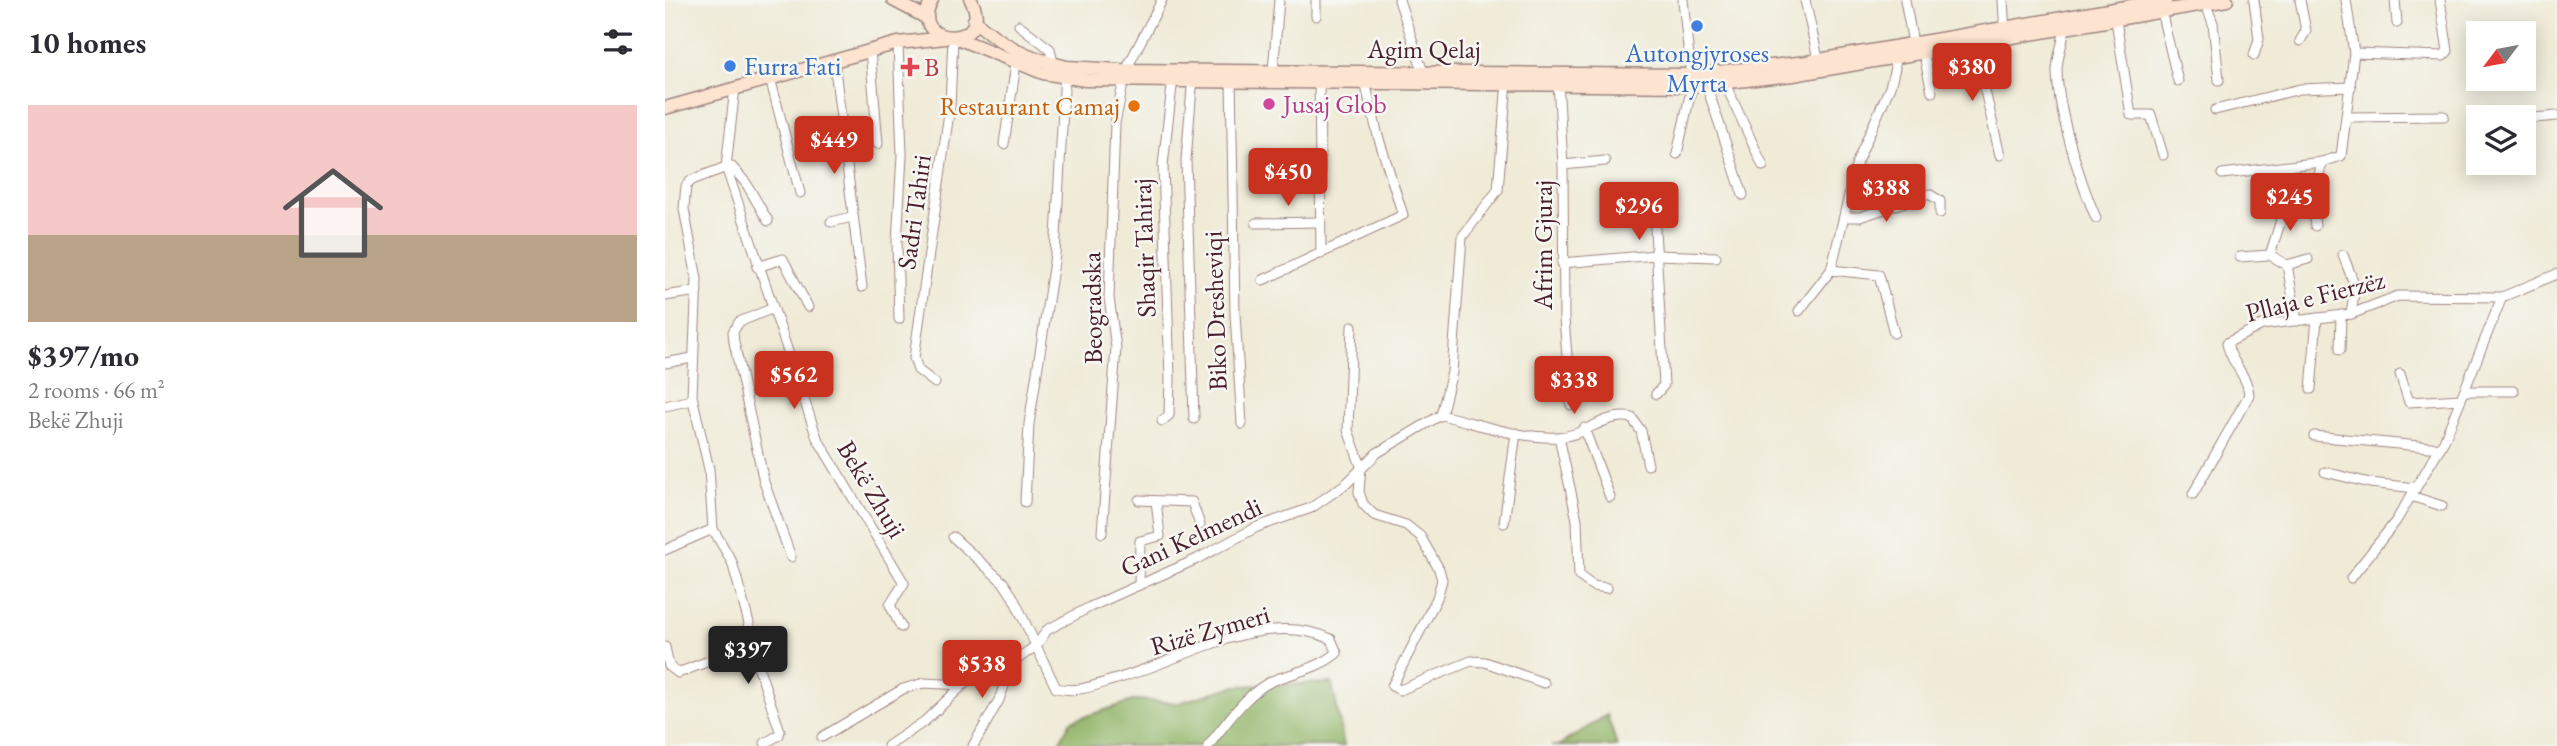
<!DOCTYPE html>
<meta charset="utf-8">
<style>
:root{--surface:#fff;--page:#f2f2f3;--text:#2b2b33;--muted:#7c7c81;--line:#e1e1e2;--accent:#c8321e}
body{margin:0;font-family:"EB Garamond",serif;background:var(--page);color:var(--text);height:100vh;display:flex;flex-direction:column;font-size:26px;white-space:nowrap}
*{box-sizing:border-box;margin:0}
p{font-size:23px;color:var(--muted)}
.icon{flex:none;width:38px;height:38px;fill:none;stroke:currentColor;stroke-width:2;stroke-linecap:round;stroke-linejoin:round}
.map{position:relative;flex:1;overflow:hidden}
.panel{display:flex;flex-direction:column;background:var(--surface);width:665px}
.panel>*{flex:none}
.needle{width:46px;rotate:238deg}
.buttons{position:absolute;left:1801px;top:21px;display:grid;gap:14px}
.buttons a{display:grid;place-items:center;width:70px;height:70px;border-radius:0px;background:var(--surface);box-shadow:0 4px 18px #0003;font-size:35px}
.price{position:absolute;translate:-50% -60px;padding:0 16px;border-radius:7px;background:var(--accent);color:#fff;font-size:23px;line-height:46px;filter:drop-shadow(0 2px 4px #0008)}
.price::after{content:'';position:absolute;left:50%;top:42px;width:21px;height:16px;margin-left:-10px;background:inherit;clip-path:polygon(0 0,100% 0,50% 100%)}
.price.active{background:#222;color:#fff}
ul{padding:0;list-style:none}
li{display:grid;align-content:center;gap:14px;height:371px;padding:0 28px}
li+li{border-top:2px solid var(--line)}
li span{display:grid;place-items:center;height:217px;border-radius:0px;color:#555}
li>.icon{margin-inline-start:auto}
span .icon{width:126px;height:126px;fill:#fffc;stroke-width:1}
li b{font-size:30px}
h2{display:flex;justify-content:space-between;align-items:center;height:84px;padding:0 28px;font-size:30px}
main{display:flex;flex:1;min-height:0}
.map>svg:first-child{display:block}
</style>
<main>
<section class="panel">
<h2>10 homes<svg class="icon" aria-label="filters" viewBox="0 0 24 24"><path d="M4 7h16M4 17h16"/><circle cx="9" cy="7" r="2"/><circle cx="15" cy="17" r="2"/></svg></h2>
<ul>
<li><span style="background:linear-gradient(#f6c9c9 60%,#b9a48a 0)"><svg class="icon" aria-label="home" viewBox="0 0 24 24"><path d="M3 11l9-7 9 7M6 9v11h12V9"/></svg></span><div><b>$397/mo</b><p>2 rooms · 66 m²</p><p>Bekë Zhuji</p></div></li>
</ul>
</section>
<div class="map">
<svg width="1892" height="746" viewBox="0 0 1892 746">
<rect width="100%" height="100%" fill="#f6f6f2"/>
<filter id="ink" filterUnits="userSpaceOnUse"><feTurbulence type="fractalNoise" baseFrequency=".0143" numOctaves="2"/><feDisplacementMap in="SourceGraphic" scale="14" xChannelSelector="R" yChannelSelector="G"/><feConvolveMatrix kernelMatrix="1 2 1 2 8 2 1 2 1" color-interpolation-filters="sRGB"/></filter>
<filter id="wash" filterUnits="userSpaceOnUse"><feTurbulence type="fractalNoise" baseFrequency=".00686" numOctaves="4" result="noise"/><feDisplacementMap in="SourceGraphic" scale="28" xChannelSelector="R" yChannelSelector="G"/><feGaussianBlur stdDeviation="1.57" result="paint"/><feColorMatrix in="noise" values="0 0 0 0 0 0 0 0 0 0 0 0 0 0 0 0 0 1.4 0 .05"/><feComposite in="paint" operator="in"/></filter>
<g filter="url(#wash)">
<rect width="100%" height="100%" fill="#f0ebd7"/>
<!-- forest -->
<g fill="#94b76c" stroke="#6f6b4c" stroke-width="2">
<path d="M 667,683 L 679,746 L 392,746 L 406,721 L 471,700 L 513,703 L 570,686 Z"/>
<path d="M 942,715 L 952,746 L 886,746 L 893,746 Z"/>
</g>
</g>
<g filter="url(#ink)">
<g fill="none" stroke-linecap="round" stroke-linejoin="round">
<!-- minor casing -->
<g stroke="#9d8581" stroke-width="11">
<g id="minor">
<path d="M 734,0 L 760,78"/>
<path d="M 1140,0 L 1154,63"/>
<path d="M 1240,0 L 1248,43"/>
<path d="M 1338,0 L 1340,33"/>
<path d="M 1539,0 L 1548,23 L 1554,80"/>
<path d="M 1635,0 L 1641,31 L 1635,41"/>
<path d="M 1730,0 L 1732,23"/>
<path d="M 1496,11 L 1513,81"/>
<path d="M 1450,14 L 1466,115 L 1486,115 L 1498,155"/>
<path d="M 651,16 L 651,0"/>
<path d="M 1400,23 C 1400,39 1392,55 1392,71 C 1393,112 1415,181 1431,218"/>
<path d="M 354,25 L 385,49 L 388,63"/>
<path d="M 1302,40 L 1320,91 L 1335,155"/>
<path d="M 233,43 L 237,155 L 232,243 L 234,319"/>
<path d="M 205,50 L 213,144"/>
<path d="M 1258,51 L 1267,92"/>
<path d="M 1689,53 L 1778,56 L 1783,51 L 1775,0"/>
<path d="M 1589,55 L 1594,39 L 1589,0"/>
<path d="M 169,61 L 197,287"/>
<path d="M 608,71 L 614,0"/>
<path d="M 528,76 L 521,160 L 529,419"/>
<path d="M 566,76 L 570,314 L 577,424"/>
<path d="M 654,77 L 656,254"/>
<path d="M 105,78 L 135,193"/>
<path d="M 1058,79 L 1098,166"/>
<path d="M 893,82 L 898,165 L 899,319 L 906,405"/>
<path d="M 1041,84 L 1078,195"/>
<path d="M 1550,110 L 1635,89 L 1686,87"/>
<path d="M 1682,117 L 1779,116"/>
<path d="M 1858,119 L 1892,116"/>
<path d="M 339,144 L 351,64"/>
<path d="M 1012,154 L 1027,86 L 1018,0"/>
<path d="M 898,165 L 940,161"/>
<path d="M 1557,174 L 1657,162 L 1676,156 L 1689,53 L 1681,0"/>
<path d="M 988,195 L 999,385 L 991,394"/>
<path d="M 1179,217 L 1195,217 L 1264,194 L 1275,201 L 1275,213"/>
<path d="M 103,221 L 81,183 L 66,166 L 61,167 L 152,438 L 239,583 L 225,605 L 236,627"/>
<path d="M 166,222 L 187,217"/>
<path d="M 591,223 L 655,222"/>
<path d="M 1650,226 L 1647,203 L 1657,162"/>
<path d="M 1678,255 L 1690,286 L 1686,314"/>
<path d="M 1575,257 L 1605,255"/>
<path d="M 897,263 L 991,255 L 1051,257"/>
<path d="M 1622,265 L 1605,255 L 1621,204 L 1647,203"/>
<path d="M 1622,265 L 1632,321"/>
<path d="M 1622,265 L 1643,259"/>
<path d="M 92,267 L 118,259 L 143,307"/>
<path d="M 1166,270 L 1214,275 L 1229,333"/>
<path d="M 598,280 L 738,215 L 713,136 L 700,82"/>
<path d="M 0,296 L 32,291"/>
<path d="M 106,309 L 74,322 L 68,332 L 69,342 L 99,482 L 126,557"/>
<path d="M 1134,311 L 1166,270 L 1192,162 L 1225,87 L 1230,68 L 1228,55"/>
<path d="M 687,326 L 683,430 L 696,466 L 694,492 L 698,504 L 709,515 L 741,525 L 755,536 L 774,569 L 777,580 L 772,598 L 727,686 L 735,690 L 806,661 L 820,662 L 879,683"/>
<path d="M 1675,350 L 1676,315"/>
<path d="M 0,363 L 27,358"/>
<path d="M 1735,374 L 1744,402 L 1796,399"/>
<path d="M 270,383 L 253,370 L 249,358 L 285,106 L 288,38"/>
<path d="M 1646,389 L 1652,318"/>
<path d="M 1800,391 L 1849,391"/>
<path d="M 0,406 L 27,400"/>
<path d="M 776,415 C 815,424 853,439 894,437 C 921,436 939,412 967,418 L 976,431 L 983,465"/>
<path d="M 497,421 L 504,415 L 505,379 L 498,165 L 508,78"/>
<path d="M 919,428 L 945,497"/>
<path d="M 1649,436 L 1775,448"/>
<path d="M 894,437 L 912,520 L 914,576 L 928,586 L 942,588"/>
<path d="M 1660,472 L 1705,483 L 1751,488"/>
<path d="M 1528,494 L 1584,395 C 1583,375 1565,363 1562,343 L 1597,325 L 1686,314 L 1733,296 L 1837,297 L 1892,274"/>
<path d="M 1746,496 L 1777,506"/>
<path d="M 474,500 L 527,502 L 535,525"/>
<path d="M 360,502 L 364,424 L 390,255 L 400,72"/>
<path d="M 839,523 L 851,433"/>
<path d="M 437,533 L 451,348 L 444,298 L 450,123 L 461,70 L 497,0"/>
<path d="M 288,537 L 338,582 L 348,597 L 391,688 C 412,693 428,686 448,680 C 516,661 596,608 666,639 L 672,653 C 653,669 629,672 607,681 C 580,694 561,724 543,746"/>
<path d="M 0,550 L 48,529"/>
<path d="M 1686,578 L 1731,521 L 1779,441 L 1837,297"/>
<path d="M 474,585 L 475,541 L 495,536 L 491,501"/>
<path d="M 82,633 L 115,731 L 114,735 L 100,743"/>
<path d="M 0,647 L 4,666 L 13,673 L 49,659 L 82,633 L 84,623 L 67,562 L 48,529 L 44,469 L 27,396 L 32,279 L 19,209 L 20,196 L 21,186 L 27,180 L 61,167 L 70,88"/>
<path d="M 157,737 L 238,689 L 259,683 L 298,685 L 322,669 L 347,663 L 372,645 L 382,630 L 425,607 L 532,559 L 592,527 L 646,508 L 682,483 L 712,453 L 776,415 L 787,372 L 797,237 L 833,190 L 842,81"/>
<path d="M 223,746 L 260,721 L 298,685"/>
<path d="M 308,746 L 334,700 L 347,663"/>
</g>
</g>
<!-- secondary casing -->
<g stroke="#9d8581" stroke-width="15">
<g id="secondary">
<path d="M 228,0 L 262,18"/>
<path d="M 267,0 C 240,48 332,50 306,0"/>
<path d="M 309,20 C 337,46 366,59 402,67 L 455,70 L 1026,75 L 1142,62 L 1501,0"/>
<path d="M 292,38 L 378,73 L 420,80 L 1027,86 L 1128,75 L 1562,0"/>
<path d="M 0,108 L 233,43 L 280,38"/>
</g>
</g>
<!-- minor -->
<use href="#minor" stroke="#fff" stroke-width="9"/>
<!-- secondary -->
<use href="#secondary" stroke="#fde4d1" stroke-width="12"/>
</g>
</g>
<!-- markers -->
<g fill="#3f7fe0" stroke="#f6f6f2" stroke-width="2.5">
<circle cx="1032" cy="26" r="7"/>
<circle cx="65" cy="66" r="7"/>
</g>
<path fill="#e0444e" stroke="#f6f6f2" stroke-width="2.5" d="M241.5 56.5h7v7h7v7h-7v7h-7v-7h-7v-7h7z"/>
<circle fill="#d1479c" stroke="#f6f6f2" stroke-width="2.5" cx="604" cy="104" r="7"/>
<circle fill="#e8710a" stroke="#f6f6f2" stroke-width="2.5" cx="469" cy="106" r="7"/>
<g text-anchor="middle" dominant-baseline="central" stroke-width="5" stroke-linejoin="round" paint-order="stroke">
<!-- street labels -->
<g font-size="26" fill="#4a1f2b" stroke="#f6f6f2">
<text x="759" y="49">Agim Qelaj</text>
<text transform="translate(249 212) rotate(-82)">Sadri Tahiri</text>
<text transform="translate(878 245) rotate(-90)">Afrim Gjuraj</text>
<text transform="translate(479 248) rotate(-92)">Shaqir Tahiraj</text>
<text transform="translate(1650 296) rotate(-14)">Pllaja e Fierzëz</text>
<text transform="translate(427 308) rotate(-91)">Beogradska</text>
<text transform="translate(550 311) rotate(-92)">Biko Dresheviqi</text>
<text transform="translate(207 489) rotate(59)">Bekë Zhuji</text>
<text transform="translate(526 537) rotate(-25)">Gani Kelmendi</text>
<text transform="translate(545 630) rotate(-16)">Rizë Zymeri</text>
</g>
<!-- shop labels -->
<g font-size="26" fill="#366cbe" stroke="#f6f6f2">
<text x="1032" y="53">Autongjyroses<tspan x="1032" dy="30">Myrta</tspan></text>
<text x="79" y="66" text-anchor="start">Furra Fati</text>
</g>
<!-- health labels -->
<g font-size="26" fill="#be3a42" stroke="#f6f6f2" text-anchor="start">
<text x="259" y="67">B</text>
</g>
<!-- hotel labels -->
<g font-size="26" fill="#b23c85" stroke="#f6f6f2" text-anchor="start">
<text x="618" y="104">Jusaj Glob</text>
</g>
<!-- food labels -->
<g font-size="26" fill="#c56008" stroke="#f6f6f2" text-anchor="end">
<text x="455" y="106">Restaurant Camaj</text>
</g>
</g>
</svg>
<div class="buttons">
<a><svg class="needle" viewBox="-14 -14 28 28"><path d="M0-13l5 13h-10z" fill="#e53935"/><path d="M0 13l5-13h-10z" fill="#7c7c81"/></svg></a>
<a><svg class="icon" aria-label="layers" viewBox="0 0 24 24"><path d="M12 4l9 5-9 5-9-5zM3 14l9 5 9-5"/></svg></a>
</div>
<b class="price" style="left:1307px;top:103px">$380</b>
<b class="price" style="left:169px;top:176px">$449</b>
<b class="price" style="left:623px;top:208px">$450</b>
<b class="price" style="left:1221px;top:224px">$388</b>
<b class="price" style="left:1625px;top:233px">$245</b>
<b class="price" style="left:974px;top:242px">$296</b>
<b class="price" style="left:129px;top:411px">$562</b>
<b class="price" style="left:909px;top:416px">$338</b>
<b class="price active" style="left:83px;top:686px">$397</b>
<b class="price" style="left:317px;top:700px">$538</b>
</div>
</main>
